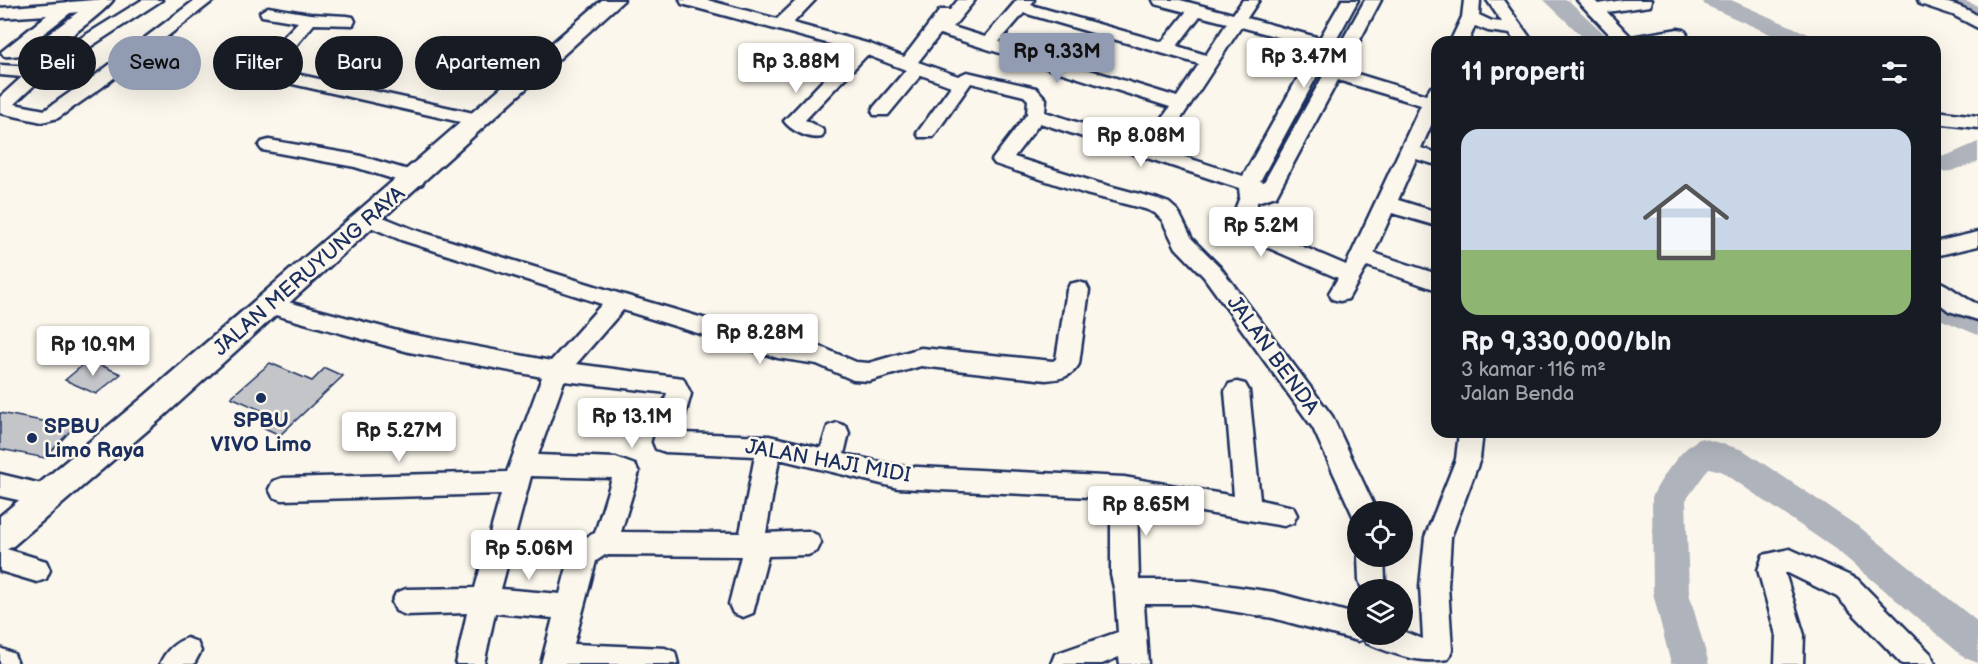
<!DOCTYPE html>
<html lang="id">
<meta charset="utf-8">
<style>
:root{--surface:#171b24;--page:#20242c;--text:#f1f3f6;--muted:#9ea1a6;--line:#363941;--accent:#919bb2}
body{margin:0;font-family:"Balsamiq Sans",sans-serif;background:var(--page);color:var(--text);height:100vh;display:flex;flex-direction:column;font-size:22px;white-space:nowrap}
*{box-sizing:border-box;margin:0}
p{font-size:20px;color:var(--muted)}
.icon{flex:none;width:33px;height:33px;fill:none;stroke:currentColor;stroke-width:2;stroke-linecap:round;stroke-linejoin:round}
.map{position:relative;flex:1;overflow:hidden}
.panel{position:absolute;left:1431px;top:36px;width:510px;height:402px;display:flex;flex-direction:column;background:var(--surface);border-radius:18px;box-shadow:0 6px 24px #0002}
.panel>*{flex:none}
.hud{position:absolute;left:18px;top:36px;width:570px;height:54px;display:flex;gap:12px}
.fabs{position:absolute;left:1347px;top:501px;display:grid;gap:12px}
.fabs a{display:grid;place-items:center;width:66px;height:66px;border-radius:50%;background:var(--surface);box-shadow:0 6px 24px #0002;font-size:30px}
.price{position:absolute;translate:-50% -51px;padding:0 14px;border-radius:6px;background:#fff;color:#222;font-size:20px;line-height:39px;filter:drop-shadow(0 2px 3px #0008)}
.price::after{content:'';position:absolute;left:50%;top:36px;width:18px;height:14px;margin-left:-9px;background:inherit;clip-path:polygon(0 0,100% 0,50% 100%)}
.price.selected{background:var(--accent);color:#111}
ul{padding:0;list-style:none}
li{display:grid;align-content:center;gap:12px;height:318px;padding:0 30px}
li+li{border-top:2px solid var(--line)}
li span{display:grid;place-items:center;height:186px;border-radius:18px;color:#555}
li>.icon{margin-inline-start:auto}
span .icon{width:108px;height:108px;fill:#fffc;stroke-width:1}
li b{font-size:26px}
h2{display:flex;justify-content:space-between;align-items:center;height:72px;padding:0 30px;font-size:26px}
.tag{padding:0 21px;border-radius:27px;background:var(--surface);box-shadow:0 6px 24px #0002;font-size:21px;line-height:54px}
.tag.selected{background:var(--accent);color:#111}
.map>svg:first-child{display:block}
</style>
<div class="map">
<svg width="1978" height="664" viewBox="0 0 1978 664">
<rect width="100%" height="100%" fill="#fbf7ec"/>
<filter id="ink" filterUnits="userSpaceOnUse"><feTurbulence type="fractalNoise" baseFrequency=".0167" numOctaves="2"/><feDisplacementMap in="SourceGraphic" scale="12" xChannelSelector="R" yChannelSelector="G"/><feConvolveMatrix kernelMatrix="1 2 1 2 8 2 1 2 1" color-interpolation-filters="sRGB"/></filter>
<g filter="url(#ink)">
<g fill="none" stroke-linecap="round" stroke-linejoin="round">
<!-- river -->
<g fill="#afb3bb" fill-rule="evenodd">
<path d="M 1544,0 L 1568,0 L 1613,42 L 1588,42 Z"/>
<path d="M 1702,0 L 1731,0 L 1815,37 L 1819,42 L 1788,42 L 1705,5 Z"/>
<path d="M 1931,0 L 1962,0 L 1978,6 L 1978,21 L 1934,5 Z"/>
<path d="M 1978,142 L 1978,162 L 1951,171 L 1935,172 L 1935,156 L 1948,155 Z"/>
<path d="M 1935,293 L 1978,311 L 1978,335 L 1935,317 Z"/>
<path d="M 1702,438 L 1743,450 L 1862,529 L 1978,622 L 1978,663 L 1965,658 L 1838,551 L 1721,471 L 1709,468 L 1686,500 L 1689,593 L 1709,664 L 1671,664 L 1653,593 L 1652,497 C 1661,478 1683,445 1702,438 Z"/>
</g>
</g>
<!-- building -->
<g fill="#c3c5c9" stroke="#1b2f5e" stroke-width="1.5">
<path d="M 89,360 L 121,374 L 96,394 L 65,380 Z"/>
<path d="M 270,363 L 312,381 L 325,368 L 343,376 L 280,435 L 260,426 L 272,415 L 231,397 Z"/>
<path d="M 0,413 L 74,427 L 45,458 L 0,449 Z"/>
</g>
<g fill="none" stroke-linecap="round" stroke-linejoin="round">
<!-- minor casing -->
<g stroke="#1b2f5e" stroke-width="5">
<g id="minor">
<path d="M 94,0 L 113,0 C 105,11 63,43 50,50 C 44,53 10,57 4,56 L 1,52 L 47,15 L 0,18 L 0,8 ZM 78,12 L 38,42 L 33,42 L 70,13 Z"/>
<path d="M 142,0 L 162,0 L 53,71 L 92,78 L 195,0 L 214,0 L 101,88 L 58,118 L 42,122 L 0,113 L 0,97 L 22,77 L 0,75 L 0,65 L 34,67 ZM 41,79 L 79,86 L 45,110 L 14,104 Z"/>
<path d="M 680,0 L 707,0 L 777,19 L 797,0 L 815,0 L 793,23 L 870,44 L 904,57 L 940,10 L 950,10 L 958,0 L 975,0 L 953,27 L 985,37 L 1017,0 L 1034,0 L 1031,5 L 1162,42 L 1186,12 L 1155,4 L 1153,0 L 1180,0 L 1233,14 L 1243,0 L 1259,0 L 1247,18 L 1320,38 L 1342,0 L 1358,0 L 1323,64 L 1328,66 L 1365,0 L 1381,0 L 1344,70 L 1426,95 L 1431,87 L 1437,85 L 1437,112 L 1421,148 L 1437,153 L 1437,165 L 1416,159 L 1398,200 L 1437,212 L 1437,226 L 1392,213 L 1374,253 L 1437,274 L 1437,290 L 1367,266 L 1348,299 L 1340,301 L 1332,299 L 1329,293 L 1338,278 L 1250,240 L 1237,216 L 1236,207 L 1240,197 L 1239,188 L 1040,123 L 1014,157 L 1098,183 L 1158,199 L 1169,203 L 1178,211 L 1192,239 L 1220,267 L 1332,416 L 1377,512 L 1358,512 L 1358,521 L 1355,520 L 1313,428 L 1204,277 L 1176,248 L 1162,220 L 1155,213 L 1145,209 L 1086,194 L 995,164 L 992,160 L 1027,114 L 1028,100 L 1024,96 L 971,83 L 933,137 L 919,137 L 917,133 L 951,86 L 921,75 L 888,115 L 874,115 L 872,111 L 874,107 L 906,70 L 867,55 L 805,120 L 822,129 L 824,133 L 822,137 C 810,140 791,131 784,121 L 852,50 L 682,4 ZM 1024,13 L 1199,64 L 1177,97 L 999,42 ZM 1200,16 L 1227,23 L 1206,55 L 1177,46 ZM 1241,27 L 1315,47 L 1243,176 L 1161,149 ZM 940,34 L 1170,107 L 1145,144 L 1045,112 L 1046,99 L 1036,88 L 967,72 L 958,76 L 918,62 ZM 1318,74 L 1323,76 L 1264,182 L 1260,181 ZM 1338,80 L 1421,105 L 1346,265 L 1264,230 L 1257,216 L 1257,202 L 1276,196 Z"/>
<path d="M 1464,0 L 1480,0 L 1479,15 L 1492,21 L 1502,22 L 1487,0 L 1503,0 L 1533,42 L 1515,42 L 1510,34 L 1488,31 L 1475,26 L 1468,42 L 1450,42 L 1462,17 Z"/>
<path d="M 1577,0 L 1594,0 L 1598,4 L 1623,0 L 1651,0 L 1650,6 L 1607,12 L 1631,37 L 1678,29 L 1684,30 L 1687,34 L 1684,38 L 1661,42 L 1617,42 Z"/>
<path d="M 1918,0 C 1941,0 1958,3 1978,16 L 1978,28 L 1953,15 L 1920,4 Z"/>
<path d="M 268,7 L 310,14 L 347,16 L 353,17 L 355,21 L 353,25 L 314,24 L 277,68 L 278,70 L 478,114 L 485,116 L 487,120 L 485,124 L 478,126 L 266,78 L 259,68 L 272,49 L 298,22 L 262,16 L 260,12 Z"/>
<path d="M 1935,111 L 1978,116 L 1978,128 L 1935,123 Z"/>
<path d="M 269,140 L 357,155 L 422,174 L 425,179 L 422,184 L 415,186 L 355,167 L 262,150 L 259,146 L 262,142 Z"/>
<path d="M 368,211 L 415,230 L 621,294 L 778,340 L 821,347 L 856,362 L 869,363 L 921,348 L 1053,361 L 1056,359 L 1067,290 L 1070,284 L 1078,282 L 1086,284 L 1089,290 L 1079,364 C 1072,377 1060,379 1046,380 L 921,366 L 869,381 L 853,380 L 817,364 L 778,358 L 623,310 L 576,364 L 683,378 L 691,394 L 680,433 L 769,436 L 821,448 L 828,426 L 837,423 L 846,426 L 849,433 L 844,454 L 898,466 L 1124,477 L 1234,496 L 1225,391 L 1229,384 L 1237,382 L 1245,384 L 1249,391 L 1260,500 L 1293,507 L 1297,515 L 1293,523 L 1284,526 L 1137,501 L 1139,580 L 1189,580 L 1273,592 L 1358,615 L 1358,634 L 1402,634 L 1402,631 L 1423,639 L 1420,586 L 1425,537 L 1456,459 L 1459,432 L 1483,432 L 1480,459 L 1451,537 L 1448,586 L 1452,650 L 1448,659 C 1419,664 1393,654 1366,643 L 1364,639 L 1358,641 L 1273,618 L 1189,604 L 1144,604 L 1148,664 L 1120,664 L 1119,657 L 1102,664 L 1051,664 L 1055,654 L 1118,632 L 1115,592 L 1111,575 L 1111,498 L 898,488 L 779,459 L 766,533 L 808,531 L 817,535 L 821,543 L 817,551 L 808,555 L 768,556 L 753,613 L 743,617 L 733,613 L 729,604 L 741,556 L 605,555 L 596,561 L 574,644 L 665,648 L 675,652 L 678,664 L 541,664 L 553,618 L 495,613 L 484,664 L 456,664 L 467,613 L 406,615 L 396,611 L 392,602 L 396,593 L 406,589 L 475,588 L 501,494 L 282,500 L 273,497 L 269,489 L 273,481 L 282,478 L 507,472 L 542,377 L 409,352 L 261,311 L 258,305 L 261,299 L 269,297 L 409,334 L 551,361 L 602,304 L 401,240 L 361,223 L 358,218 L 361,213 ZM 564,381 L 667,393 L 653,442 L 656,449 L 665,452 L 755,456 L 740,533 L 621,532 L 639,472 L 635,465 L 616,458 L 538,455 ZM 531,476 L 612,478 L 595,533 C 569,542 567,570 560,594 L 501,589 Z"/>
<path d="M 1978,232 L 1978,246 L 1935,256 L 1935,242 Z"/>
<path d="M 1935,280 C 1951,285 1962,298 1978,304 L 1978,320 L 1949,311 L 1935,300 Z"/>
<path d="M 0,474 L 54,487 L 58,495 L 54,503 L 45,506 L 0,496 Z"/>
<path d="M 0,547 L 46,561 L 50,570 L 46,579 L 37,582 L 0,571 Z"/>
<path d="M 1790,549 L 1857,579 L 1931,654 L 1935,664 L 1902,664 L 1837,597 L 1788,573 L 1785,573 L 1804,635 L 1803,664 L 1775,664 L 1776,635 L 1758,570 L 1763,555 Z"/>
<path d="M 1358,556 L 1384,556 L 1385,580 L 1382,589 L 1362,589 L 1359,580 Z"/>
<path d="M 187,638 L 197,642 L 201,651 L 194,664 L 160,664 C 165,651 174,643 187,638 Z"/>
<path d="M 0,648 L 14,654 L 18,664 L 0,664 Z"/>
</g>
</g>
<!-- major casing -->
<g stroke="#1b2f5e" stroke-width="5">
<path id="major" d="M 602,0 L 624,0 L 163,417 L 12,547 L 0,552 L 0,516 L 141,399 Z"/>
</g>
<!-- minor -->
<use href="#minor" fill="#fbf7ec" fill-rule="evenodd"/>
<!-- major -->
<use href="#major" fill="#fbf7ec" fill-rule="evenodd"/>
</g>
</g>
<!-- markers -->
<g fill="#1b2f5e" stroke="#fbf7ec" stroke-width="2">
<circle cx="261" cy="398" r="6"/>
<circle cx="32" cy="438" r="6"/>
</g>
<g text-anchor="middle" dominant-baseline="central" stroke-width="5" stroke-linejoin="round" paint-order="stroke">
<!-- street labels -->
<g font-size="21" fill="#1b2f5e" stroke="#fbf7ec">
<text transform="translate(309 271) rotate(-41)">JALAN MERUYUNG RAYA</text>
<text transform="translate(1273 355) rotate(54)">JALAN BENDA</text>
<text transform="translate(828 461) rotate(10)">JALAN HAJI MIDI</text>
</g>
<!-- poi labels -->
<g font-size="21" font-weight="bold" fill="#1b2f5e" stroke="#fbf7ec">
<text x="261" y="420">SPBU<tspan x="261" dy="24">VIVO Limo</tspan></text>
<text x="44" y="426" text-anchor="start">SPBU<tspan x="44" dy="24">Limo Raya</tspan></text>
</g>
</g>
</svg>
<div class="fabs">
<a><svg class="icon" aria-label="locate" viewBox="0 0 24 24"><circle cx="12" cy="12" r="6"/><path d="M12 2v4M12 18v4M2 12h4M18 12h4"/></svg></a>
<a><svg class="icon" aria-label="layers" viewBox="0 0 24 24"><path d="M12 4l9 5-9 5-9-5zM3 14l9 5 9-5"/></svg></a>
</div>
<b class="price selected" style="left:1057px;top:84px">Rp 9.33M</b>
<b class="price" style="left:1304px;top:89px">Rp 3.47M</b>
<b class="price" style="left:796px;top:94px">Rp 3.88M</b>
<b class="price" style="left:1141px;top:168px">Rp 8.08M</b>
<b class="price" style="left:1261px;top:258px">Rp 5.2M</b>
<b class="price" style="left:760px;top:365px">Rp 8.28M</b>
<b class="price" style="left:93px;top:377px">Rp 10.9M</b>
<b class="price" style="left:632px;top:449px">Rp 13.1M</b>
<b class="price" style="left:399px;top:463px">Rp 5.27M</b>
<b class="price" style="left:1146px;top:537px">Rp 8.65M</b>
<b class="price" style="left:529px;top:581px">Rp 5.06M</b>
<div class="hud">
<a class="tag">Beli</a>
<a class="tag selected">Sewa</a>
<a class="tag">Filter</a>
<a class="tag">Baru</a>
<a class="tag">Apartemen</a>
</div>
<section class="panel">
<h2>11 properti<svg class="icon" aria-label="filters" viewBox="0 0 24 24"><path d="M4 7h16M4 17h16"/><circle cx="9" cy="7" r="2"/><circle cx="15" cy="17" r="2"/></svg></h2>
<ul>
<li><span style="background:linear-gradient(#c9d6e8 65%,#8fb573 0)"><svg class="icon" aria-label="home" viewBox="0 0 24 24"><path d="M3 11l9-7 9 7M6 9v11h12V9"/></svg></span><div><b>Rp 9,330,000/bln</b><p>3 kamar · 116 m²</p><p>Jalan Benda</p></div></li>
</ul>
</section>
</div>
